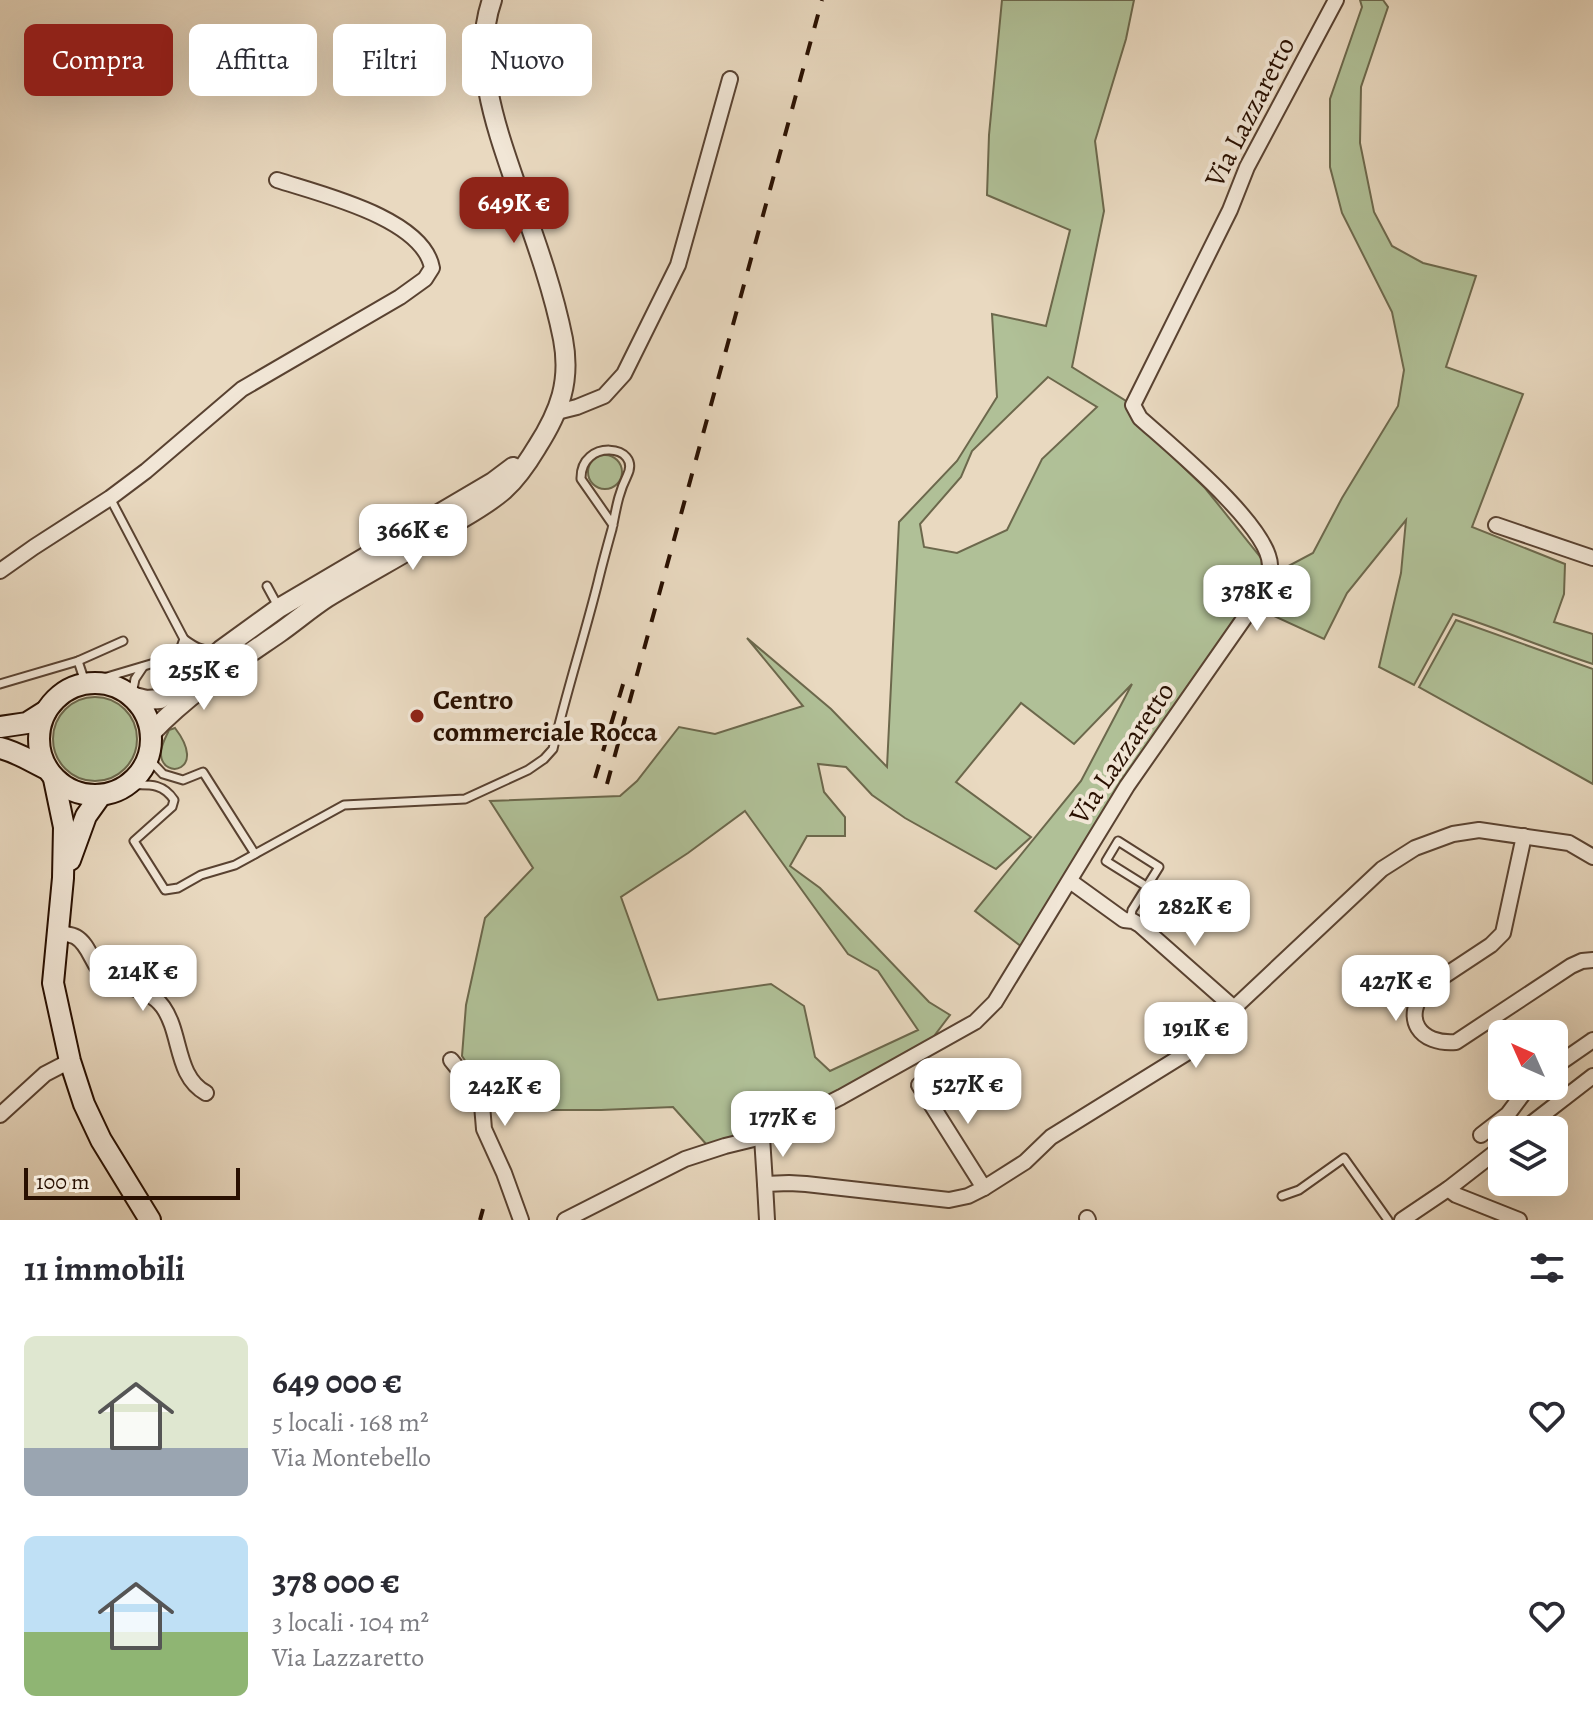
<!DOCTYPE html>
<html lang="it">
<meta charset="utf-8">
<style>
:root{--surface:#fff;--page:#f7f7f7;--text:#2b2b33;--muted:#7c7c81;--accent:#8f2418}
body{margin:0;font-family:Alegreya,serif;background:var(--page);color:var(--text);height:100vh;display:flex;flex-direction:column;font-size:30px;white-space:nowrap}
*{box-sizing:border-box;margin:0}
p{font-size:26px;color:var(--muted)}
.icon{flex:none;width:44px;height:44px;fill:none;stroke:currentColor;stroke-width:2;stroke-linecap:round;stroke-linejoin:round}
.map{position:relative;height:1220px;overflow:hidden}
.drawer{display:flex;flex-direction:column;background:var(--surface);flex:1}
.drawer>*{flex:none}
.top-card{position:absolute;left:24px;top:24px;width:800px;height:72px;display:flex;gap:16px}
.needle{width:52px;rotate:315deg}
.tools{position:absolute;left:1488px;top:1020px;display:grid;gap:16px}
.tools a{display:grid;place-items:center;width:80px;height:80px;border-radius:12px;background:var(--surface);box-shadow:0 8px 32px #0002;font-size:40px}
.scale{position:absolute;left:24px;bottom:20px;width:216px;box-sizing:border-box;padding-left:8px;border:4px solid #291001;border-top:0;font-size:22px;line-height:28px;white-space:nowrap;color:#291001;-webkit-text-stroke:6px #f1e6d6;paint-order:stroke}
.price{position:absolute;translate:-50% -68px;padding:0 18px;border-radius:16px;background:#fff;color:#222;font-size:26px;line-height:52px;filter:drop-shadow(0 2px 4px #0008)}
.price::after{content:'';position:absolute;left:50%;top:48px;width:24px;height:18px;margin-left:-12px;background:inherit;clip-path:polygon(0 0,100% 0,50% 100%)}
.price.current{background:var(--accent);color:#fff}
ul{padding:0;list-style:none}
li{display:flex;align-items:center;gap:24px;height:200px;padding:0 24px}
li span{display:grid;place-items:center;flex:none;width:224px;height:160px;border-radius:12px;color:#555}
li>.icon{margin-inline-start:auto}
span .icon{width:96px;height:96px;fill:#fffc;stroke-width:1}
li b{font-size:34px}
h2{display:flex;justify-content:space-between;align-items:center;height:96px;padding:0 24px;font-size:34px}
.tag{padding:0 28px;border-radius:12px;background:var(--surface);box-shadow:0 8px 32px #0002;font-size:28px;line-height:72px}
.tag.current{background:var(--accent);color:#fff}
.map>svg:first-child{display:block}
</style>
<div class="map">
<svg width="1593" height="1220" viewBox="0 0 1593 1220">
<rect width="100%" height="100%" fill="#e9d9c0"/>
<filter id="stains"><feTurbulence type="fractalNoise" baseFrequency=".0025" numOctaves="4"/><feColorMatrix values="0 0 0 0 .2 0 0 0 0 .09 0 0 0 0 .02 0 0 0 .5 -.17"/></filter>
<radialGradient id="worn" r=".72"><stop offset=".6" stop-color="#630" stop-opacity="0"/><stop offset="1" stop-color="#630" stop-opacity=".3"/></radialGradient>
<!-- green -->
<g fill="#b0c097" stroke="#6c684c" stroke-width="2" fill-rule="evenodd">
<path d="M 1002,0 L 1134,0 L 1126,39 L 1095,141 L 1104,211 L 1072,367 L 1126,401 L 1133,419 L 1205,488 L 1262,559 L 1261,578 L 1250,610 L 1022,947 L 975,911 L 1081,781 L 1132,684 L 1074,744 L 1021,703 L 956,782 L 1031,837 L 996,869 L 905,818 L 872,795 L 846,767 L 818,764 L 824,792 L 845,817 L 845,836 L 807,836 L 790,866 L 820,888 L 929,1002 L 950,1015 L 928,1044 L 767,1127 L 707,1145 L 673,1107 L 601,1110 L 498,1110 L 462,1056 L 466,1005 L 485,918 L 533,868 L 490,801 L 620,796 L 637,781 L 679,727 L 715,734 L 803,706 L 747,638 L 831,709 L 887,767 L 899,522 L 957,461 L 997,397 L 992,314 L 1046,326 L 1070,230 L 987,195 L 989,135 ZM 1048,377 L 1097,407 L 1042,459 L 1007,530 L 957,553 L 924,547 L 920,524 L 961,477 L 972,451 ZM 745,811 L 848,954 L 878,971 L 918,1030 L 830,1071 L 815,1057 L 804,1006 L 771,984 L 658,1000 L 621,897 L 688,853 Z"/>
<path d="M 1360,0 L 1383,0 L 1388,7 L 1361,87 L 1360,143 L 1374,212 L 1392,246 L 1423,263 L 1476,276 L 1446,367 L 1523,394 L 1472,527 L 1565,564 L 1564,594 L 1554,622 L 1593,634 L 1593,664 C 1546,649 1500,629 1453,614 L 1414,685 L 1379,667 L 1401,573 L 1406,520 L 1347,593 L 1324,639 L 1263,611 L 1279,571 L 1313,553 L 1342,498 L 1398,406 L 1404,370 L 1392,312 L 1342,213 L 1330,167 L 1330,99 L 1362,7 Z"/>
<circle cx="605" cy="472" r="17"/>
<path d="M 1456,620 L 1593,669 L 1593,784 L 1419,687 Z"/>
<circle cx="95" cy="739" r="42"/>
<path d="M 175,728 C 208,771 163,780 161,755 C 160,746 166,737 169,730 Z"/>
</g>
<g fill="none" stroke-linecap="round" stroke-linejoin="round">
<!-- service casing -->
<g stroke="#594231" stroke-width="11">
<g id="service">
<path d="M 267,586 L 279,608"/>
<path d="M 184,639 C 195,647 202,651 215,650"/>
<path d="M 78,661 L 83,676 L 90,682 L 171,658 L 180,650 L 184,639 L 110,498"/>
<path d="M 0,684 L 78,661 L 123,641"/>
<path d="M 132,694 L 135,679 L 143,667"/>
<path d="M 148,758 L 163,774 L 183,780 L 203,772 L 255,854 L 344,805 L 465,799 L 528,770 L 544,759 L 553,749 C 566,693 584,638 598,582 C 602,565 607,547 612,529 C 616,510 618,494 627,476 C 643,444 580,438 581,479 L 613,525"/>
<path d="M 128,785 C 148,785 162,782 174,800 L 172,807 L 134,841 L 165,890 L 178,888 L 201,875 L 235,865 L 255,854"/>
<path d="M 1133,921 L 1131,916 L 1132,910 L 1159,867 L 1118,841 L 1106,861 L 1146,886"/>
<path d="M 1282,1196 L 1299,1190 L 1344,1158 L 1388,1220"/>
</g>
</g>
<!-- minor casing -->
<g stroke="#594231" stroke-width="18">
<g id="minor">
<path d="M 557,412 L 577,407 L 604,396 L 624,374 L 678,265 L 730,79"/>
<path d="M 1496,525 L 1593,558"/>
<path d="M 0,571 L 34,547 L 110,498 L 146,471 L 242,389 L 400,297 L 425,279 L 432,268 C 423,218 320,194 277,180"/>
<path d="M 1524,836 L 1503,933 L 1491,945 L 1426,988 C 1401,1019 1420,1045 1456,1042 L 1571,966 L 1582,961 L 1593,960"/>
<path d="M 1070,881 L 1124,920 L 1133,921 L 1140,925 L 1234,1008"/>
<path d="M 58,932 C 63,934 71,934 76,937 C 90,945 92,966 105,976 C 123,990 148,986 163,1007 C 182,1034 175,1076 206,1093"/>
<path d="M 451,1060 L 472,1086 L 482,1105 L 484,1129 L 504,1173 L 521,1220"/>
<path d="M 1554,1067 L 1593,1040"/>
<path d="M 919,1085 L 984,1188"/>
<path d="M 0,1115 L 45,1074 L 70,1061"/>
<path d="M 1523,1130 L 1593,1076"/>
<path d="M 1481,1135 L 1508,1114 L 1529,1086"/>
<path d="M 762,1137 L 765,1184"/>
<path d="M 1448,1189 L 1456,1195 L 1519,1220"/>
<path d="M 1087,1218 L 1088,1220"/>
<path d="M 565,1220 L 685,1159 L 725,1146 L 762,1137 L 841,1097 L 975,1022 L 995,1002 L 1127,786 L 1250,610 C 1258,597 1271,580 1270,565 C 1269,526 1170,445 1140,418 L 1133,405 L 1230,210 L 1247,167 L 1336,0"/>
<path d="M 767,1220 L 765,1184 L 789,1183 L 806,1184 L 949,1200 L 968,1196 L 984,1188 L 1025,1162 L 1051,1137 L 1193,1049 L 1234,1008 L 1382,869 L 1415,848 L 1453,834 L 1479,830 L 1569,843 L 1593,857"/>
<path d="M 1402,1220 L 1448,1189 L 1502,1147"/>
</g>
</g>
<!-- tertiary casing -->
<g stroke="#594231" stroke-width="22">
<g id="tertiary">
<path d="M 131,696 L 146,700 L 160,699 L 173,691 L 221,650 L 279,608 L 493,482 L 513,467"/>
<path d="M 151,733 C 189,693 234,664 279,633 C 296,621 311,608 328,597 C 368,573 409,551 448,527 C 467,515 487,505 504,490 C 517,478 528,462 537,447 C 560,411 571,381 563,339 C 553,289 536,242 519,194 C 499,135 470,62 492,0"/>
</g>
</g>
<!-- secondary casing -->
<g stroke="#291001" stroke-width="24">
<g id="secondary">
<circle cx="95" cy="739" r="56"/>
<path d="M 0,727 L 27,723 L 46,711"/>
<path d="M 0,748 C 17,752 30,761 47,769"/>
<path d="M 54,779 L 64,827 L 63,878 L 53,983 L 70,1061 L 84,1104 L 101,1140 L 150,1220"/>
<path d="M 70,860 L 86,816 L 101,795"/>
</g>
</g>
<!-- service -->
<use href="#service" stroke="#f1e6d6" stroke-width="7"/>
<!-- minor -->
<use href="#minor" stroke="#f1e6d6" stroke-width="14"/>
<!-- tertiary -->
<use href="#tertiary" stroke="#f1e6d6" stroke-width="18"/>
<!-- secondary -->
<use href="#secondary" stroke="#f1e6d6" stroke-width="20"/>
<!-- rail -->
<g stroke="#291001" stroke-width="4" stroke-dasharray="14 14" stroke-linecap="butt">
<path d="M 595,778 L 627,671"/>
<path d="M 607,784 L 822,0"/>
<path d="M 480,1220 L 483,1209"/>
</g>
</g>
<!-- markers -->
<circle fill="#8f2418" stroke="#f1e6d6" stroke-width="3" cx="417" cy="716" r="8"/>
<g text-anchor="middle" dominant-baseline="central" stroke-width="8" stroke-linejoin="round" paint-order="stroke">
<!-- street labels -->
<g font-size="28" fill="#291001" stroke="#f1e6d6">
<text transform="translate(1250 112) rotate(-63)">Via Lazzaretto</text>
<text transform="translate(1122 753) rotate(-56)">Via Lazzaretto</text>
</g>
<!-- poi labels -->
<g font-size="28" font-weight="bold" fill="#291001" stroke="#f1e6d6" text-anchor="start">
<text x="433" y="700">Centro<tspan x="433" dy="32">commerciale Rocca</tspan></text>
</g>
</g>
<rect width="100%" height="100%" filter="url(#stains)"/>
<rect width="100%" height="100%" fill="url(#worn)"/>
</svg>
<div class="tools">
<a><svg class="needle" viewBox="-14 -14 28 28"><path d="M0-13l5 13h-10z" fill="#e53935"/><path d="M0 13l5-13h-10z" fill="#7c7c81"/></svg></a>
<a><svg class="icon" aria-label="layers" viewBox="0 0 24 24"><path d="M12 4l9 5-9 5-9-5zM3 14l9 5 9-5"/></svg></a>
</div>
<div class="scale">100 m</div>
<b class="price current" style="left:514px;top:245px">649K €</b>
<b class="price" style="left:413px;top:572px">366K €</b>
<b class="price" style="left:1257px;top:633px">378K €</b>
<b class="price" style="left:204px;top:712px">255K €</b>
<b class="price" style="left:1195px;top:948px">282K €</b>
<b class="price" style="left:143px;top:1013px">214K €</b>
<b class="price" style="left:1396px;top:1023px">427K €</b>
<b class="price" style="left:1196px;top:1070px">191K €</b>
<b class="price" style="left:968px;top:1126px">527K €</b>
<b class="price" style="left:505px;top:1128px">242K €</b>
<b class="price" style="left:783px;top:1159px">177K €</b>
<div class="top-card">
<a class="tag current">Compra</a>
<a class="tag">Affitta</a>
<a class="tag">Filtri</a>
<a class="tag">Nuovo</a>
</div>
</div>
<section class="drawer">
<h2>11 immobili<svg class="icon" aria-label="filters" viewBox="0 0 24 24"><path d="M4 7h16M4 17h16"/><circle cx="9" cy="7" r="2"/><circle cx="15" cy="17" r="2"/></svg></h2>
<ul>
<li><span style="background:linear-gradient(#dfe7d0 70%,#9aa5b1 0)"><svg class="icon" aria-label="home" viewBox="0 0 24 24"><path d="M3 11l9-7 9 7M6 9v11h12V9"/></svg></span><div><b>649 000 €</b><p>5 locali · 168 m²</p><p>Via Montebello</p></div><svg class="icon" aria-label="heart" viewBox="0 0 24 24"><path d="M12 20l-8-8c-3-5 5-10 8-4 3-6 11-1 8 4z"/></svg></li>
<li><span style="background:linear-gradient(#bfe0f5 60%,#8fb573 0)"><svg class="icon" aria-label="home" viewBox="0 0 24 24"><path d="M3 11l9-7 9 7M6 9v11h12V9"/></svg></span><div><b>378 000 €</b><p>3 locali · 104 m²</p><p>Via Lazzaretto</p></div><svg class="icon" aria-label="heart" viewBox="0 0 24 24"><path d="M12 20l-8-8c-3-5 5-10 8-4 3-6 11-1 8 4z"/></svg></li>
</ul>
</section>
